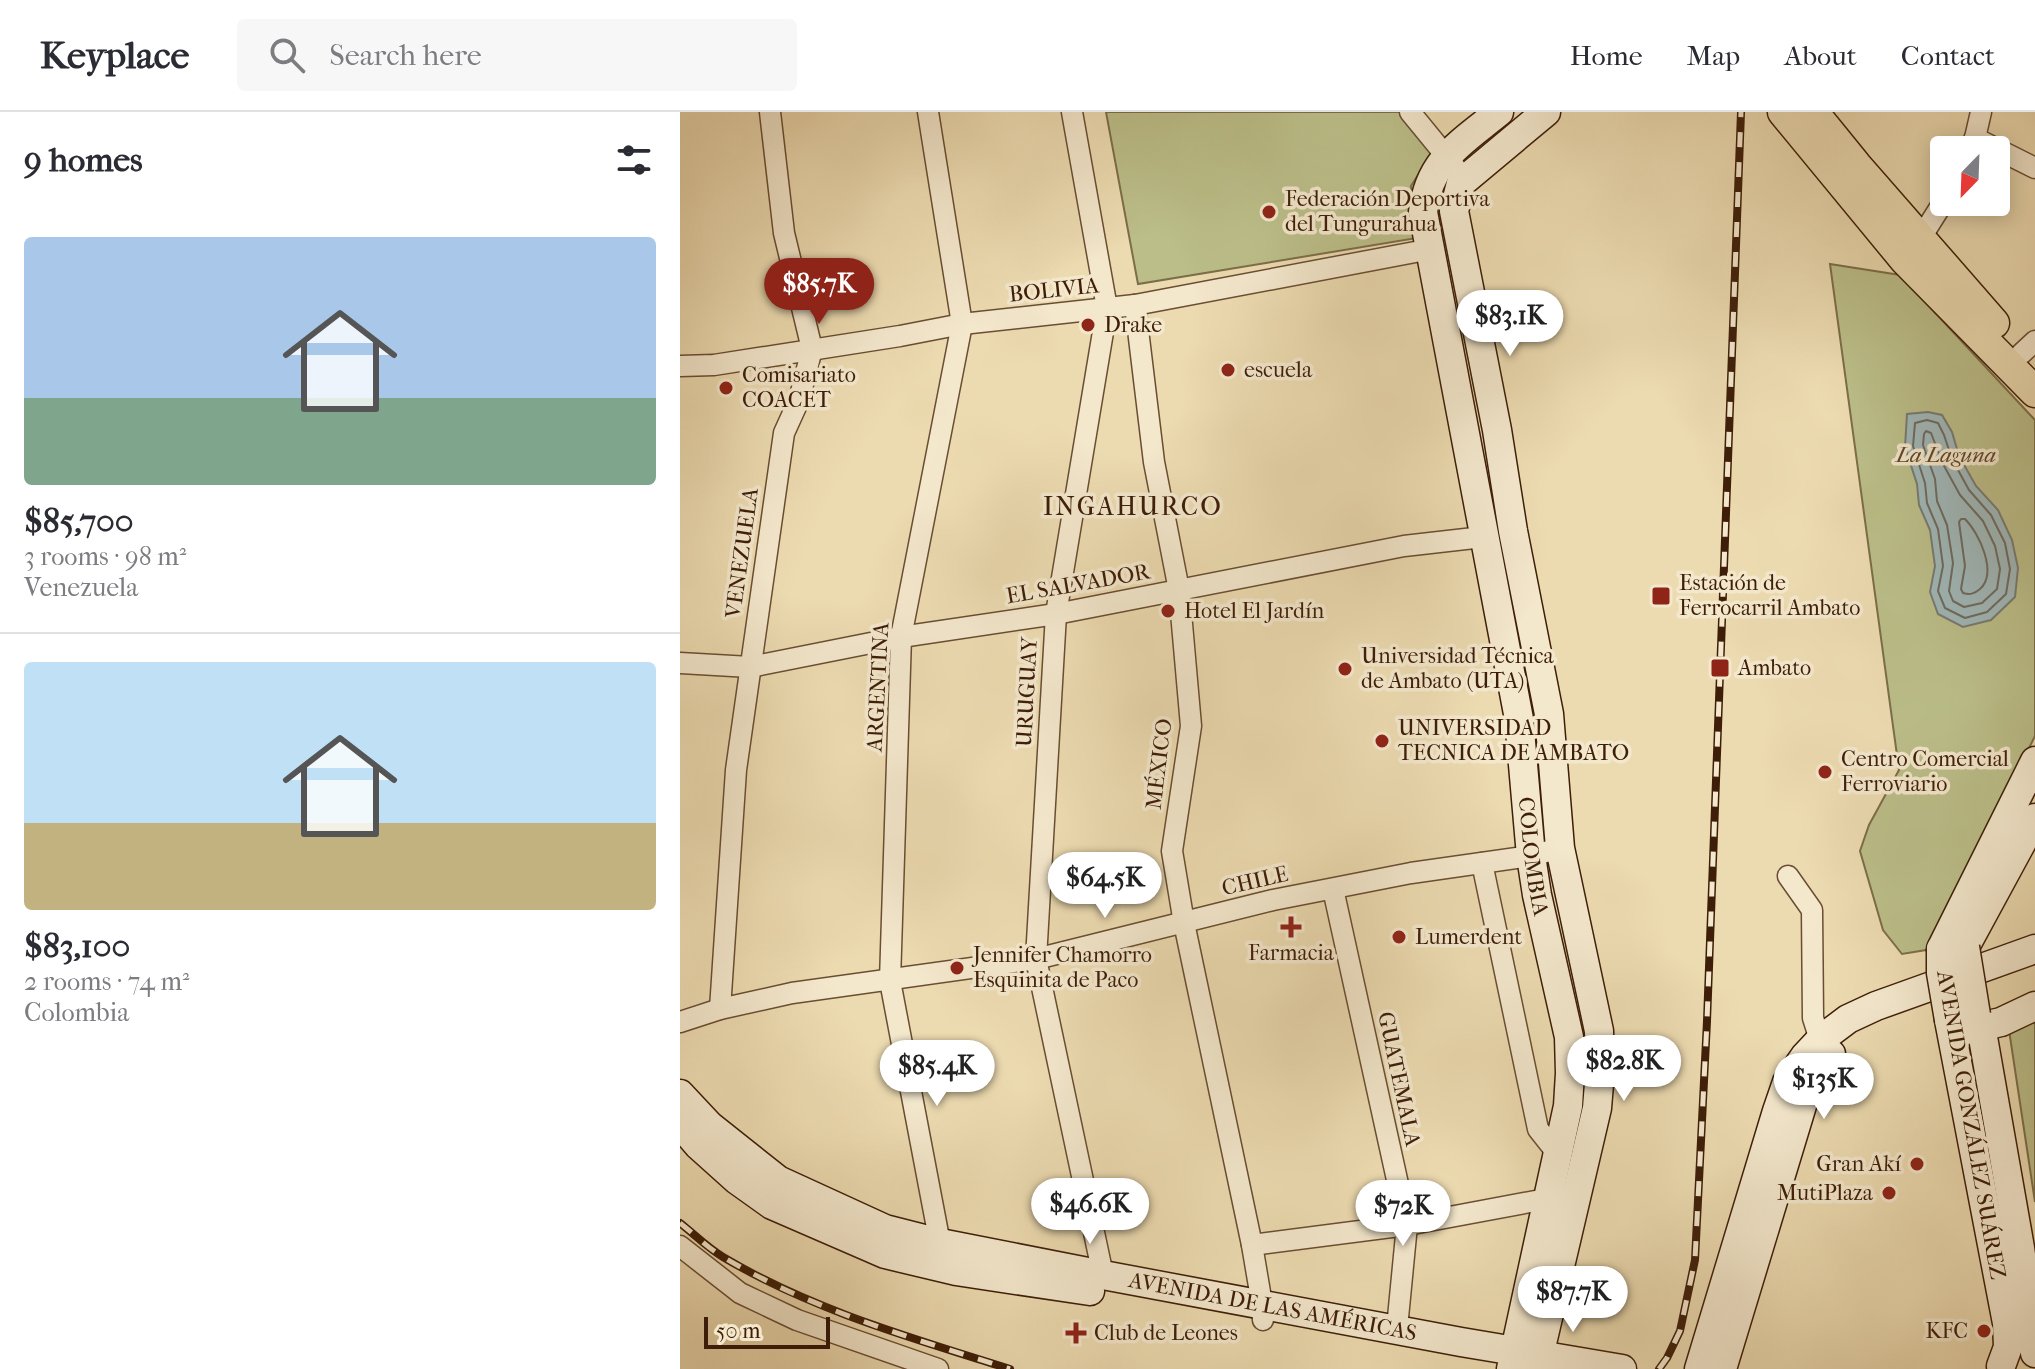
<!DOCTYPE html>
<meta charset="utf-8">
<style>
:root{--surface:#fff;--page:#f7f7f7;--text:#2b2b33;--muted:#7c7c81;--line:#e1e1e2;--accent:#8f2418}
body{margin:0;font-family:"IM FELL French Canon",serif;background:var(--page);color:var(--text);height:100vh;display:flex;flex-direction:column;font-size:30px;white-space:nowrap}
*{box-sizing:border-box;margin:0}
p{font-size:26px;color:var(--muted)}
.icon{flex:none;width:44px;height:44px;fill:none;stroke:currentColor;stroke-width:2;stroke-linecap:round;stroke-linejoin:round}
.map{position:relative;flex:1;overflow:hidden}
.details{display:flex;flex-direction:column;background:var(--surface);width:680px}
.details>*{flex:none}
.needle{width:52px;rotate:203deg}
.fabs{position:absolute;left:1250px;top:24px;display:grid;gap:16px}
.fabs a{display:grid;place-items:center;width:80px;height:80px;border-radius:8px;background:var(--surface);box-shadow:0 4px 20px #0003;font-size:40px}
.scale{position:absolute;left:24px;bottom:20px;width:126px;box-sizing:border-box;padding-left:8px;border:4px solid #3e1e08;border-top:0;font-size:22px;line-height:28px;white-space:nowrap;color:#3e1e08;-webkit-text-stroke:6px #f3e7cc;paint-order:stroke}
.price{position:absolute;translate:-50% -68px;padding:0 18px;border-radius:28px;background:#fff;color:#222;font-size:26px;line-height:52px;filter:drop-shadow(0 2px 4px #0008)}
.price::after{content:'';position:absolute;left:50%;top:48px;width:24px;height:18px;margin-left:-12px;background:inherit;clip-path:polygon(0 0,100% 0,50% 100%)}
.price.active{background:var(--accent);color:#fff}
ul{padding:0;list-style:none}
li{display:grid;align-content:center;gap:16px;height:424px;padding:0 24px}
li+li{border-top:2px solid var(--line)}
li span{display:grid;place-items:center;height:248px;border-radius:8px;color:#555}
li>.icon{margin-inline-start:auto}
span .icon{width:144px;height:144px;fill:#fffc;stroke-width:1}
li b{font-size:34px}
h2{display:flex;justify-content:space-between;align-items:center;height:96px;padding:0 24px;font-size:34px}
header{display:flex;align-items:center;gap:48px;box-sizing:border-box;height:112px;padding:0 40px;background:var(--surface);border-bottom:2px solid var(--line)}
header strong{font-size:38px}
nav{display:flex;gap:44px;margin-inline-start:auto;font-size:28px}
.search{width:560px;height:72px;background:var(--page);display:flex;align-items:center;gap:20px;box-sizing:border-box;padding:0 28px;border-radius:8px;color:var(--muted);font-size:30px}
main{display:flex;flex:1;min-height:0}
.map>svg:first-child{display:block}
</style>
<header>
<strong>Keyplace</strong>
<div class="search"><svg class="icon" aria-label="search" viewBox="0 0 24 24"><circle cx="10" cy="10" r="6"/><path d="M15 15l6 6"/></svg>Search here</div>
<nav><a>Home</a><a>Map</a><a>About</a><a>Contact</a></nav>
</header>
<main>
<section class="details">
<h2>9 homes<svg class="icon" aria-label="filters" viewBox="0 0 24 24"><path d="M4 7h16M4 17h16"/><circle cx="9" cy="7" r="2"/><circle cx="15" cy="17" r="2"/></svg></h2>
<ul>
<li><span style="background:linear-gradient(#a9c7e8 65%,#7fa58c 0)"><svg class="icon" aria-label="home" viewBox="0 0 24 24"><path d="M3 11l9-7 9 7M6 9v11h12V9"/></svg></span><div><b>$85,700</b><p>3 rooms · 98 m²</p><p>Venezuela</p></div></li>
<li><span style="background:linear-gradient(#bfe0f5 65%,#c2b280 0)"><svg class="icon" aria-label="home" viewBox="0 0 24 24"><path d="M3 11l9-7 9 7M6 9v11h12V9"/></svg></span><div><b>$83,100</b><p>2 rooms · 74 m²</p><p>Colombia</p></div></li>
</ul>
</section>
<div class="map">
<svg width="1355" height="1257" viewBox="0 0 1355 1257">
<rect width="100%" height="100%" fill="#ecdab0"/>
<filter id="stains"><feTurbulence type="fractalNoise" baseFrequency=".0025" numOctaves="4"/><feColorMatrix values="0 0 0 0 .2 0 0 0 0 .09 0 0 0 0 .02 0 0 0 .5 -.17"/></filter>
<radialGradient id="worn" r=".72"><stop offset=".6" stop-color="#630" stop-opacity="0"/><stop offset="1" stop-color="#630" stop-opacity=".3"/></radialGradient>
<!-- green -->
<g fill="#bbbe89" stroke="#7c6e48" stroke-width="2">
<path d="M 426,0 L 721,0 L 754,38 L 731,74 L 737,126 L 458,172 Z"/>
<path d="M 1150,152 L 1220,163 L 1355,308 L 1355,624 L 1255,826 L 1252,837 L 1222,842 L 1203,818 L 1180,739 L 1189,713 L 1219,658 Z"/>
<path d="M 1355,907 L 1355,1090 L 1329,918 Z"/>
</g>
<!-- water -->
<path fill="#9fb7b8" stroke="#787a72" stroke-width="2" d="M 1248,300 L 1262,303 L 1272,320 L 1279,344 L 1296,374 L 1318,398 L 1332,428 L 1338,456 L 1335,485 L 1311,508 L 1283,515 L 1258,502 L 1250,480 L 1255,454 L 1250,418 L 1239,393 L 1237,372 L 1225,335 L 1227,302 Z"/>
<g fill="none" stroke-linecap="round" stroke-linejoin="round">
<!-- shore -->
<g stroke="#6e6a60" stroke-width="2">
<path d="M 1247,308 L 1258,311 L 1264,323 L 1272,347 L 1289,378 L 1311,403 L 1325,431 L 1330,457 L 1326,482 L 1307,500 L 1285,506 L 1265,496 L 1258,479 L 1263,454 L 1258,417 L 1247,391 L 1245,371 L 1233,334 L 1235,311 Z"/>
<path d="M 1246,319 L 1251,321 L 1263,352 L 1280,383 L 1303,409 L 1315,434 L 1320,457 L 1317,477 L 1302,491 L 1284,495 L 1273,489 L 1269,479 L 1273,451 L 1267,413 L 1257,389 L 1255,367 L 1243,333 L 1244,322 Z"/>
<path d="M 1281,407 L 1285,407 C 1299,421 1318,461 1300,477 C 1294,482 1290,483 1283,481 L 1281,477 L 1285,454 L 1279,410 Z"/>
</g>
<!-- street casing -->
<g stroke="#6a4d32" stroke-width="23">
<g id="street">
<path d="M 248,0 L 282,212 L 221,525 L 210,869 L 262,1142"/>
<path d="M 392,0 L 427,196 L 376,502 L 356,847 L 423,1163"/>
<path d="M 730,0 L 775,55"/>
<path d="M 1295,26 L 1355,56"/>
<path d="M 1289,38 L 1295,26 L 1301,0"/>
<path d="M 1235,135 L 1264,89"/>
<path d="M 455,193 L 474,350 L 499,478 L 511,614 L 492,739 L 504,811 L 572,1133 L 582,1192 L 583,1208"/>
<path d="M 1341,242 L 1355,229"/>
<path d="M 0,254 L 34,253 L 220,224 L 282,212 L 455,193 L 751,137"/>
<path d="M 0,551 L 70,555 L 221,525 L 376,502 L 724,434 L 803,425"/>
<path d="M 802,751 L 858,1017 L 877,1041"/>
<path d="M 1108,764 L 1132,798 L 1133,906 L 1140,928"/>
<path d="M 653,777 L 727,1113 L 717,1216"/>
<path d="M 40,897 L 56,658 L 104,321 L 119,288 L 132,237 L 104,121 L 90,0"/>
<path d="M 0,910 L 40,897 L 112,881 L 356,847 L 593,788 L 731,761 L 851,744 L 880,736"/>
<path d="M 572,1133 L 727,1113 L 866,1087"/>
<path d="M 0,1134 L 60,1181 L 117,1208 L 258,1257"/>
</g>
</g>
<!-- secondary casing -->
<g stroke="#3e1e08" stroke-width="31">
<g id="secondary">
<path id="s1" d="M 819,0 C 781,31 749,48 743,100 L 839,607 L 851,744 L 857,783 L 889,925 L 890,961 L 888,994 L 831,1257"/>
<path d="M 1285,835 L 1355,706"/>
<path d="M 1261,837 L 1355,649"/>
<path d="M 1296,903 L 1301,914 L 1340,1136 L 1355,1241"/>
<path d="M 1269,908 L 1327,1211 L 1328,1235 L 1321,1254"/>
<path d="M 1286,918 L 1321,910 L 1355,894"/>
<path id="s2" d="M 0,982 L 30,1014 L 98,1068 L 205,1117 L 260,1131 L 423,1163 L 781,1230 L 942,1257"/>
<path d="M 0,1012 L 18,1033 L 57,1068 L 92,1093 L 205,1142 L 276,1159 L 410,1179"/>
<path d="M 856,1257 L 917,996 L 920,960 L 919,919 L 880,736 L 869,602 L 833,419 L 817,318 L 774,99 L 781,71 L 866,0"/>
<path d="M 1019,1257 L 1097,999 L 1107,970 L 1125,944 L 1140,928 L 1168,907 L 1196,894 L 1355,837"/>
<path d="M 1042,1257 L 1127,977 L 1138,957 L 1151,942"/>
</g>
</g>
<!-- primary casing -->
<g stroke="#3e1e08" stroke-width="33">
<g id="primary">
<path d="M 1103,0 L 1225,148 L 1355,280"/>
<path d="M 1133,0 L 1176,53 L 1314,211"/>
</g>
</g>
<!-- street -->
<use href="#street" stroke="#f3e7cc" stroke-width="20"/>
<!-- secondary -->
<use href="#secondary" stroke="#f3e7cc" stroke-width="28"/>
<!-- primary -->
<use href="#primary" stroke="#ecdab0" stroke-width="30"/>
<!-- rail casing -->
<g stroke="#3e1e08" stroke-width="8">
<g id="rail">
<path d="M 0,1111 C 14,1122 28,1136 43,1145 C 132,1198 232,1226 330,1257"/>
<path d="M 979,1257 L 987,1246 L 1000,1219 L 1015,1148 L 1027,909 L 1061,0"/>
</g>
</g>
<!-- rail -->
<use href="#rail" stroke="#f3e7cc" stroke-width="5" stroke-dasharray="15" stroke-linecap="butt"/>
<!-- secondary-bridge casing -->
<g stroke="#3e1e08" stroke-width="31" stroke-linecap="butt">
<g id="secondary-bridge">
<path d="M 1285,835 L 1296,903"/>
<path d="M 1261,837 L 1261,861 L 1269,908"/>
</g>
</g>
<!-- secondary-bridge -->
<use href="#secondary-bridge" stroke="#f3e7cc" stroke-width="28"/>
</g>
<!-- markers -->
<g fill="#8f2418" stroke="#f3e7cc" stroke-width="3">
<circle cx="589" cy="100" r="8"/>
<circle cx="408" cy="213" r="8"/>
<circle cx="548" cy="258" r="8"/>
<circle cx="46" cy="276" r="8"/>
<rect x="971" y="474" width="20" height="20" rx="4"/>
<circle cx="488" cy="499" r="8"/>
<rect x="1030" y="546" width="20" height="20" rx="4"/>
<circle cx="665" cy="557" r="8"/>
<circle cx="702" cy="629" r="8"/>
<circle cx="1145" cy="660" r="8"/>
<path d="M607 803h8v8h8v8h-8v8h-8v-8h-8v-8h8z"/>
<circle cx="719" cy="825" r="8"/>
<circle cx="277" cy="856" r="8"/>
<circle cx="1237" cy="1052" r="8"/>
<circle cx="1209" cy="1081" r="8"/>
<circle cx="1304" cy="1219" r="8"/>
<path d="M392 1209h8v8h8v8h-8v8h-8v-8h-8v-8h8z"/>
</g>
<g text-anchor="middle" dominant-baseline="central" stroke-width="7" stroke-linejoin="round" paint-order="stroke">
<!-- poi labels -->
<g font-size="22" fill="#3e1e08" stroke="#f3e7cc" text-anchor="start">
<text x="605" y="87">Federación Deportiva<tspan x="605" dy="25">del Tungurahua</tspan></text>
<text x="424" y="213">Drake</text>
<text x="564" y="258">escuela</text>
<text x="62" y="263">Comisariato<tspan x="62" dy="25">COACET</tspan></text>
<text x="999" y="471">Estación de<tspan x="999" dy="25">Ferrocarril Ambato</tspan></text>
<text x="504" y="499">Hotel El Jardín</text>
<text x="681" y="544">Universidad Técnica<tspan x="681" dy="25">de Ambato (UTA)</tspan></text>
<text x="1058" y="556">Ambato</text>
<text x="718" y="616">UNIVERSIDAD<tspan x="718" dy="25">TECNICA DE AMBATO</tspan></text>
<text x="1161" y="647">Centro Comercial<tspan x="1161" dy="25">Ferroviario</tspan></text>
<text x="735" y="825">Lumerdent</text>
<text x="611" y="841" text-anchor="middle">Farmacia</text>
<text x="293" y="843">Jennifer Chamorro<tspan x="293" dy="25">Esquinita de Paco</tspan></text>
<text x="1221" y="1052" text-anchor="end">Gran Akí</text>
<text x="1193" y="1081" text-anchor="end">MutiPlaza</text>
<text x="1288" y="1219" text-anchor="end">KFC</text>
<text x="414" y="1221">Club de Leones</text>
</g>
<!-- street labels -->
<g font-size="22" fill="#3e1e08" stroke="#f3e7cc">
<text transform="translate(374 178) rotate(-6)">BOLIVIA</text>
<text transform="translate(62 441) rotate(-82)">VENEZUELA</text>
<text transform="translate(398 472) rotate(-10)">EL SALVADOR</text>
<text transform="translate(198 575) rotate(-87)">ARGENTINA</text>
<text transform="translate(347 580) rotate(-87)">URUGUAY</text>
<text transform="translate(479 652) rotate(-83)">MÉXICO</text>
<text stroke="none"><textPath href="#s1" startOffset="784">COLOMBIA</textPath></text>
<text transform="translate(575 769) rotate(-13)">CHILE</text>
<text transform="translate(719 967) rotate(78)">GUATEMALA</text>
<text transform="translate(1291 1013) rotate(80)">AVENIDA GONZÁLEZ SUÁREZ</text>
<text stroke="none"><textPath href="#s2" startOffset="644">AVENIDA DE LAS AMÉRICAS</textPath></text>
</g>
<!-- park labels -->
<g font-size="22" font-style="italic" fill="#5d4628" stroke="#f3e7cc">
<text x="1266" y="343">La Laguna</text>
</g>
<!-- quarter labels -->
<g font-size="26" letter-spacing="2" fill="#3e1e08" stroke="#f3e7cc">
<text x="453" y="394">INGAHURCO</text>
</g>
</g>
<rect width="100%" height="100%" filter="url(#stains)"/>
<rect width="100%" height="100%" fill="url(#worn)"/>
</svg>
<div class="fabs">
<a><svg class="needle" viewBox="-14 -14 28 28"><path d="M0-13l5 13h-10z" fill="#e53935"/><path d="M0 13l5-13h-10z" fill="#7c7c81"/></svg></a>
</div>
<div class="scale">50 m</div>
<b class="price active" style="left:139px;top:214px">$85.7K</b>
<b class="price" style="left:830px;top:246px">$83.1K</b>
<b class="price" style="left:425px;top:808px">$64.5K</b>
<b class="price" style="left:944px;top:991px">$82.8K</b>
<b class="price" style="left:257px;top:996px">$85.4K</b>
<b class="price" style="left:1144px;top:1009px">$135K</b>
<b class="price" style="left:410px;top:1134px">$46.6K</b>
<b class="price" style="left:723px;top:1136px">$72K</b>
<b class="price" style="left:893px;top:1222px">$87.7K</b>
</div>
</main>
